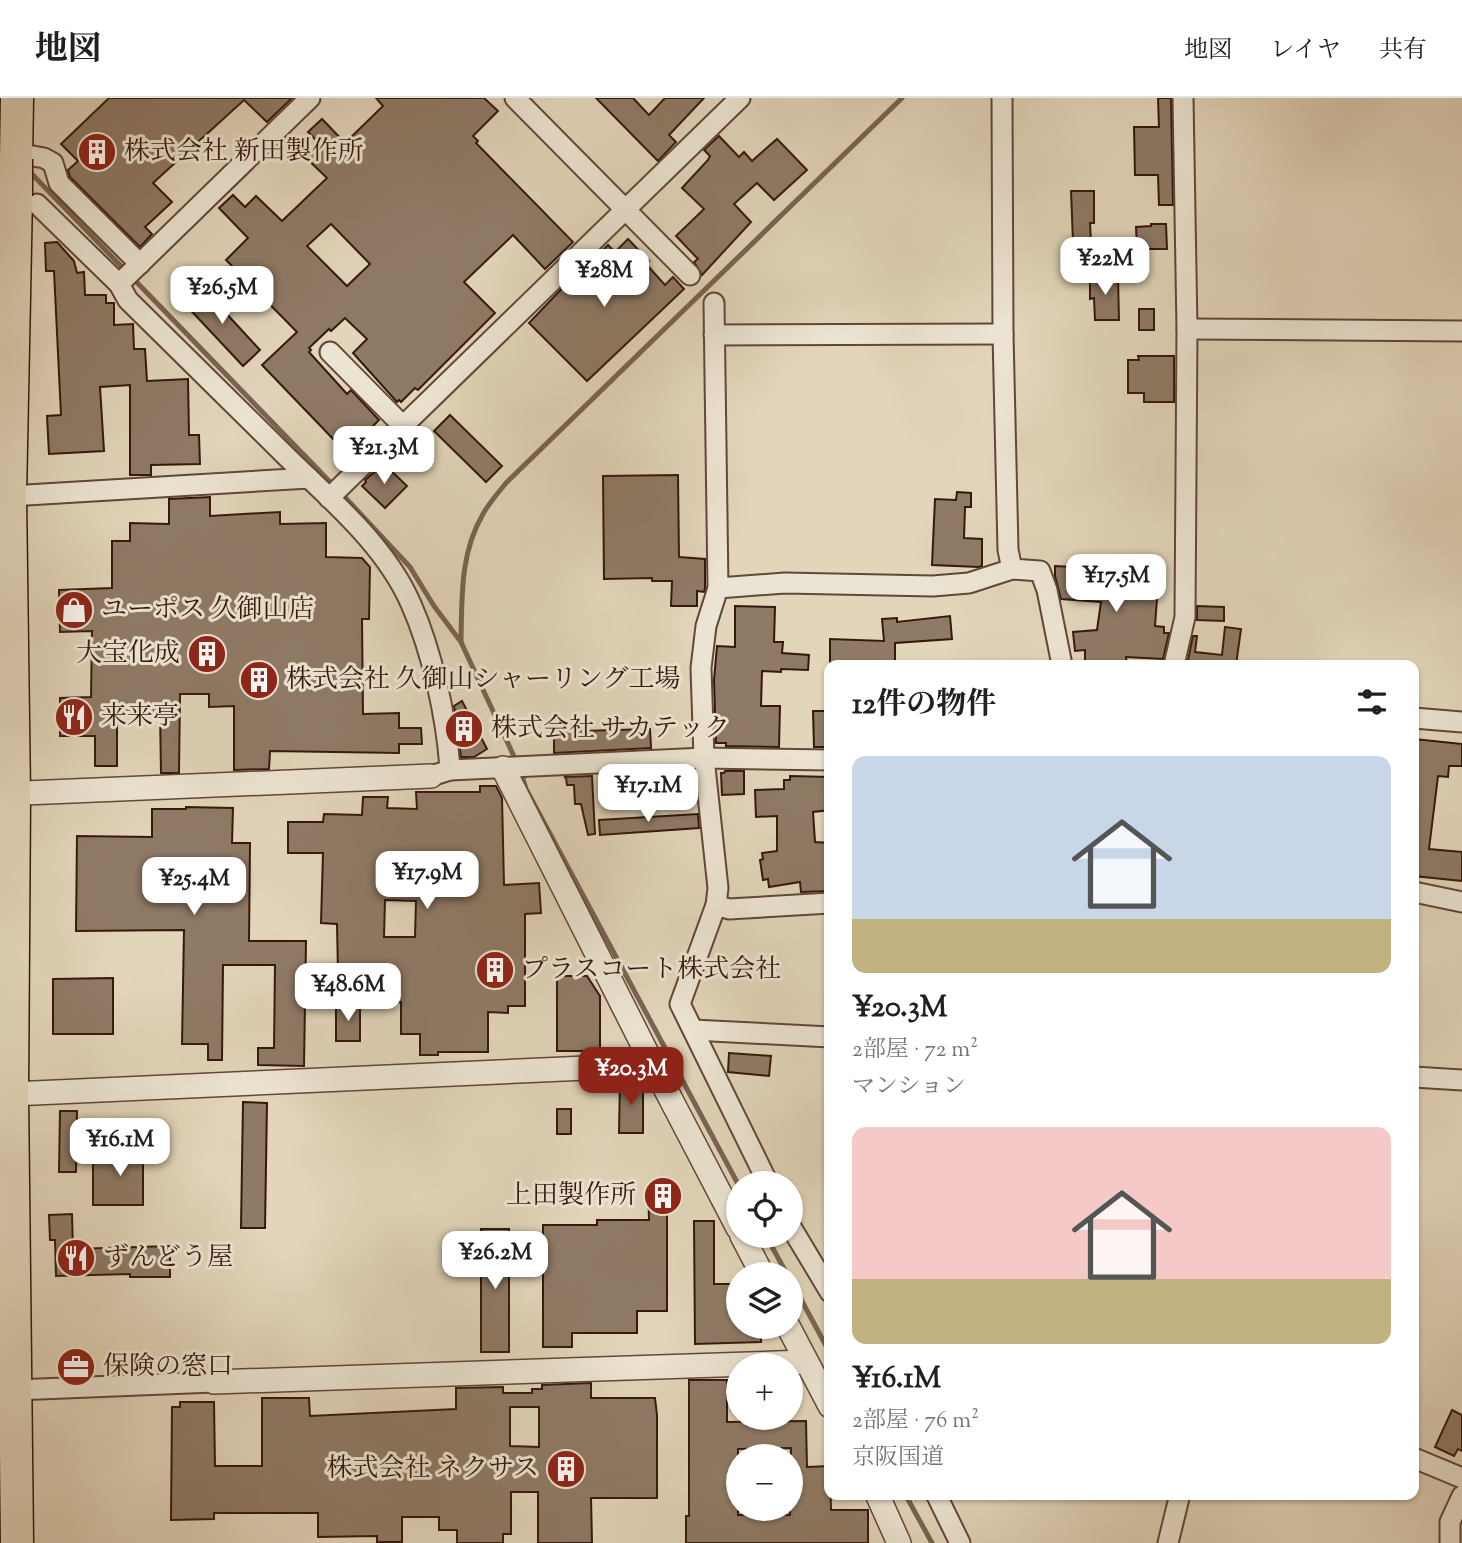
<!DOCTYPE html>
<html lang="ja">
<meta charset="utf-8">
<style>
:root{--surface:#fff;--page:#f6f6f6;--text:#202124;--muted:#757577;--line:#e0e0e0;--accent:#8f2418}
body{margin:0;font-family:"Sorts Mill Goudy","Noto Serif JP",serif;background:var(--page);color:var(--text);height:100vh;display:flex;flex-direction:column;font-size:26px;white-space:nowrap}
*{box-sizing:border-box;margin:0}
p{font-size:23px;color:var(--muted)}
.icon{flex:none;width:38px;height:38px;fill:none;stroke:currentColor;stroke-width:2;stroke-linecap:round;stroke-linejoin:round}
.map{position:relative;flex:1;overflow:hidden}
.details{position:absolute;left:824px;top:562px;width:595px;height:840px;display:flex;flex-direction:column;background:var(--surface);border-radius:14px;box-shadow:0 2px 5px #0004}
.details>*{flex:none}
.controls{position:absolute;left:726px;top:1073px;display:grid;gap:14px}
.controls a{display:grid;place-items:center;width:77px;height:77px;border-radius:50%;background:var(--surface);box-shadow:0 2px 5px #0004;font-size:35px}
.price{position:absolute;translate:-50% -60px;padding:0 16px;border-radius:14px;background:#fff;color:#222;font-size:23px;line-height:46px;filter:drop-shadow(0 2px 4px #0008)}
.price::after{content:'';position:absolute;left:50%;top:42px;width:21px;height:16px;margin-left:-10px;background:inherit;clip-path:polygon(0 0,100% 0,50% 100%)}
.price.selected{background:var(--accent);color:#fff}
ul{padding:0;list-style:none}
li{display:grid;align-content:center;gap:14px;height:371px;padding:0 28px}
li span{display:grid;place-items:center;height:217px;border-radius:14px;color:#555}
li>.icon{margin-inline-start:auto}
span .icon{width:126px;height:126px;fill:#fffc;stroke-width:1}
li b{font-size:30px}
h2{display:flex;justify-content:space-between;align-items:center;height:84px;padding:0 28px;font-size:30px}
header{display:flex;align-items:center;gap:42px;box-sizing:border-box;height:98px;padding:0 35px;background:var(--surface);border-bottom:2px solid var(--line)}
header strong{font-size:33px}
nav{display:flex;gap:38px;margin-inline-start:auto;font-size:24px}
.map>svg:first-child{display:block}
</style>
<header>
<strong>地図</strong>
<nav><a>地図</a><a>レイヤ</a><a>共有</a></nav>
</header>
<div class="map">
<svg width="1462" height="1445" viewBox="0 0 1462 1445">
<rect width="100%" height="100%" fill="#e2d5ba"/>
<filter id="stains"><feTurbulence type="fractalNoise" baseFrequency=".00286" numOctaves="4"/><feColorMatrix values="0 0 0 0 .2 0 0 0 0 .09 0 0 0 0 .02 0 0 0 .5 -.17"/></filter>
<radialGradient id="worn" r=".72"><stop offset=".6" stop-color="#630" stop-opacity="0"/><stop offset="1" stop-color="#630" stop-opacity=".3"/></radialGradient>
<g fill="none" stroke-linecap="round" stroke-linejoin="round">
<!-- stream -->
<g stroke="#7a6351" stroke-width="5">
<path d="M 27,71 L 334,388"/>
<path d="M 341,395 L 410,469 L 434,508 L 461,544 L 517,665"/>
<path d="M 461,543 C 462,499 460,455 483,416 C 489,405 498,395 506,385 L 902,0"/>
<path d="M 521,674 L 526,691 L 738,1086"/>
<path d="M 766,1138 L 787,1176"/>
<path d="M 791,1183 L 830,1255"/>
<path d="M 905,1396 L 932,1445"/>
</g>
</g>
<!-- building -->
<g fill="#8f7a66" stroke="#36180c" stroke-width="2" fill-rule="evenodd">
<path d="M 109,0 L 292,0 L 267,24 L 244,2 L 153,85 L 172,104 L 145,129 L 152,136 L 140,149 L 70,79 L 68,72 L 78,63 L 61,46 Z"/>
<path d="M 376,0 L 484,0 L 498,13 L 473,38 L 478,43 L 476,45 L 573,144 L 545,171 L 513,137 L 464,184 L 495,215 L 418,292 L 415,290 L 401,304 L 399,302 L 397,304 L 353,255 L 367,241 L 345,220 L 331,233 L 329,231 L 309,250 L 311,252 L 309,254 L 347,296 L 351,292 L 379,322 L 369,332 L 366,330 L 354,341 L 348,334 L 337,345 L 262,267 L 297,234 L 226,162 L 248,140 L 219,110 L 233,97 L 245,109 L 256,98 L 282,123 L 327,80 L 304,58 L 318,44 L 308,34 L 322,21 L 345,45 L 383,8 ZM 331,126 L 370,166 L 347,188 L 307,148 Z"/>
<path d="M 596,0 L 633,0 L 649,17 L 665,0 L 704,0 L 669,37 L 676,44 L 658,63 Z"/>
<path d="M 1158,0 L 1171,0 L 1173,107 L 1159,107 L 1158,77 L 1135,77 L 1134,29 L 1159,29 Z"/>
<path d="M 719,38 L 739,59 L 744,54 L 752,63 L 777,41 L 807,72 L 774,102 L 757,85 L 734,106 L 751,124 L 702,177 L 694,164 L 698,161 L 676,138 L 704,111 L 682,90 L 708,62 L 710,58 L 704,52 Z"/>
<path d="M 1071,93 L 1094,93 L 1094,125 L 1090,125 L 1091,144 L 1073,144 Z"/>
<path d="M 1151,126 L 1166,126 L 1167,151 L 1137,151 L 1136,129 L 1151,128 Z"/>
<path d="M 628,141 L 649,163 L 646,166 L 665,187 L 673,179 L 684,191 L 587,283 L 529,225 L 573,179 L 576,182 L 597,162 L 595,160 L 608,147 L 615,154 Z"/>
<path d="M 57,144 L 74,163 L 77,175 L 84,174 L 85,197 L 106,197 L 106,205 L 114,205 L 114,227 L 133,226 L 134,251 L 145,251 L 147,283 L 188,281 L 189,337 L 199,337 L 200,366 L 151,367 L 151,377 L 130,377 L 130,287 L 100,289 L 104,353 L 49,356 L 47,318 L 61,317 L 54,173 L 46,173 L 45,145 Z"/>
<path d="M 1118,178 L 1119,222 L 1095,222 L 1094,200 L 1090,201 L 1090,179 Z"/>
<path d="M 201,188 L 260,252 L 243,268 L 183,204 Z"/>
<rect x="1139" y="211" width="15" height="21"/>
<path d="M 1138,258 L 1174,258 L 1174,304 L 1144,304 L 1144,295 L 1128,295 L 1128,262 L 1139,262 Z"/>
<path d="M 450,317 L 502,368 L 486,384 L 434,333 Z"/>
<path d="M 384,366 L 407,388 L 385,410 L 362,388 L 366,384 L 365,382 Z"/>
<path d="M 678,377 L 679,459 L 705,461 L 705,490 L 704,494 L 697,493 L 697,508 L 671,508 L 672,483 L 652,483 L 652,480 L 604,481 L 603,378 Z"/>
<path d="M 957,394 L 971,395 L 971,409 L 965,409 L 964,440 L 982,441 L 982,468 L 979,469 L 932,467 L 935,401 L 956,402 Z"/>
<path d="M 210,399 L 210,418 L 280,414 L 280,426 L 326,425 L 326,459 L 362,460 L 370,469 L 369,521 L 362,521 L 363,616 L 399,615 L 399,630 L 421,630 L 422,646 L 399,646 L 399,655 L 270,653 L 269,671 L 234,672 L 234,608 L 209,609 L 209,596 L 180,596 L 179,675 L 161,675 L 160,614 L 117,614 L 117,668 L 95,668 L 95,638 L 60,638 L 60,600 L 91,599 L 92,533 L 60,534 L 59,492 L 112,490 L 112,443 L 130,443 L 130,425 L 169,426 L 169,401 Z"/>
<path d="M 1055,468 L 1159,474 L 1155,528 L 1164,529 L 1164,535 L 1169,535 L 1163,561 L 1126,559 L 1127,567 L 1085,567 L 1085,552 L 1075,553 L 1073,534 L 1097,532 L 1101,504 L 1061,501 L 1055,478 Z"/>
<path d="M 735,508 L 775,509 L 774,544 L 783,544 L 782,555 L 809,557 L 808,572 L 781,571 L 781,574 L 762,573 L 761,608 L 780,608 L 779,649 L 726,648 L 726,645 L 716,645 L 714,582 L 717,548 L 735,549 Z"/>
<path d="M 1197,508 L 1224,509 L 1224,523 L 1197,522 Z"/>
<path d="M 950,518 L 952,541 L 895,545 L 895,567 L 830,567 L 830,541 L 884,543 L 882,521 L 897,520 L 897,524 Z"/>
<path d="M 1225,529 L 1241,531 L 1236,567 L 1187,567 L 1193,538 L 1197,538 L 1195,554 L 1222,557 Z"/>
<path d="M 462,603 L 487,651 L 474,659 L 461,659 L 454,608 Z"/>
<path d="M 813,613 L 829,613 L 830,649 L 814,649 Z"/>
<path d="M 582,631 L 582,633 L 650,631 L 651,650 L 554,655 L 554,633 Z"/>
<path d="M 1414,641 L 1462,646 L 1462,668 L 1449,668 L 1448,679 L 1438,678 L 1429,751 L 1462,754 L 1462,783 L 1414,778 Z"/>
<path d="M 725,673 L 744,673 L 744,696 L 722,697 L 721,675 L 724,675 Z"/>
<path d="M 592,678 L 595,736 L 588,737 L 581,706 L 575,706 L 574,687 L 567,687 L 566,680 L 564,679 Z"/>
<path d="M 790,678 L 830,679 L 830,712 L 813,714 L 815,744 L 830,745 L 830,793 L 801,794 L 800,784 L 769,789 L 768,781 L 763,782 L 760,762 L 763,761 L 762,755 L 777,753 L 777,718 L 756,719 L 755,692 L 784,691 L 784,682 L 790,682 Z"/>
<path d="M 480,688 L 496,688 L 502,700 L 504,787 L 539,785 L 541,815 L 525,816 L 525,908 L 508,908 L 508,915 L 488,914 L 488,954 L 438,954 L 438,957 L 420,957 L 420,936 L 401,936 L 401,904 L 392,905 L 392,897 L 366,897 L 366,875 L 338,876 L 337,826 L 321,825 L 323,755 L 288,755 L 288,724 L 323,724 L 324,716 L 362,717 L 363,699 L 388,699 L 387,710 L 417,711 L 416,694 L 480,694 ZM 385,802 L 416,803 L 415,839 L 384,839 Z"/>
<path d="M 186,709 L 233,710 L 232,745 L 250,745 L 249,843 L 306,843 L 304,968 L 258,967 L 258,950 L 274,950 L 275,867 L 223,867 L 222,962 L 208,962 L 208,946 L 182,946 L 184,832 L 76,833 L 77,738 L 152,739 L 152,711 L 186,711 Z"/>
<path d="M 698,716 L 699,730 L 600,737 L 599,722 Z"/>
<path d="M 557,878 L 587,878 L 600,898 L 600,953 L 557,953 Z"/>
<path d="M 113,880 L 113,936 L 53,936 L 53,881 Z"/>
<rect x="336" y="906" width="24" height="37"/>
<path d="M 729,955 L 771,958 L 769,978 L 728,974 Z"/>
<path d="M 641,982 L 641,992 L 643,992 L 643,1035 L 619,1035 L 620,983 Z"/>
<path d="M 243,1004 L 267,1005 L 265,1130 L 241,1130 Z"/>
<rect x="557" y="1011" width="14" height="25"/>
<path d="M 60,1013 L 77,1013 L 76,1074 L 59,1074 Z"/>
<path d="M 116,1045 L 143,1045 L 143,1107 L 93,1107 L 93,1064 L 116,1064 Z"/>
<path d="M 677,1086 L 678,1108 L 667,1109 L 667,1213 L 637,1213 L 637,1235 L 572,1235 L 572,1249 L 543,1249 L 543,1127 L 597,1127 L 597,1122 L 649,1122 L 648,1087 Z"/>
<path d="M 72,1116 L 73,1151 L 170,1148 L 170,1179 L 130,1179 L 130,1176 L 56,1178 L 55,1142 L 50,1142 L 49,1117 Z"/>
<path d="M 694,1123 L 714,1123 L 714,1186 L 738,1186 L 738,1228 L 761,1228 L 761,1244 L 695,1246 Z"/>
<rect x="481" y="1131" width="28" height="123"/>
<path d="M 90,1256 L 90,1277 L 62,1278 L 62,1257 Z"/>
<path d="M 689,1282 L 727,1282 L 727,1324 L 806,1323 L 807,1369 L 830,1368 L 831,1412 L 868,1412 L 868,1445 L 686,1445 L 686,1418 L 689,1418 ZM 791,1350 L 790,1417 L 738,1417 L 738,1351 Z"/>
<path d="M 591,1285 L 591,1300 L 655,1300 L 657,1317 L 657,1400 L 591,1400 L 592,1445 L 538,1445 L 538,1394 L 511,1394 L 511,1436 L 503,1436 L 503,1445 L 457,1445 L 457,1432 L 439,1432 L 439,1419 L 402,1419 L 402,1444 L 377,1444 L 377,1438 L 318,1439 L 318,1415 L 214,1415 L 214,1421 L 171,1422 L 172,1309 L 180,1309 L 180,1304 L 214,1304 L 215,1368 L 262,1368 L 262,1300 L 309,1300 L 310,1318 L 456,1311 L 456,1290 L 503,1289 L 503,1295 L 532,1295 L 532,1291 L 542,1291 L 542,1287 ZM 510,1309 L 539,1309 L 539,1349 L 510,1348 Z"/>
<path d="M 1452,1312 L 1462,1317 L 1462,1353 L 1458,1351 L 1454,1358 L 1435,1349 Z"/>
</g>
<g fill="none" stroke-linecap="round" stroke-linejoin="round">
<!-- minor casing -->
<g stroke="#614738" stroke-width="23">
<g id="minor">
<path d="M 515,0 L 690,177"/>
<path d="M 1002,0 L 1003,236 L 1008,452 L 1012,471"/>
<path d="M 17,55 L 44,60 L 53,65 L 59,85 L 140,166"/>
<path d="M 37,106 L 119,186 L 128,202 C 181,255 235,307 288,360 C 332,403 386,448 411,506 C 432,553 447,621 450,672 L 431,678"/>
<path d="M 119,186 L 310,0"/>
<path d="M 714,205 L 718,490"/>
<path d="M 1187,231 L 1462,233"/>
<path d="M 714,237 L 1003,236"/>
<path d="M 330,254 L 403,328"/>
<path d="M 10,398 L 309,380"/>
<path d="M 329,400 L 740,0"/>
<path d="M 1174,567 L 1185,519 L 1187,231 L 1183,0"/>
<path d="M 1414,620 L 1462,624"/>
<path d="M 450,672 L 704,660 L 830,662"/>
<path d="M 1414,794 L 1462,804"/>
<path d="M 716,807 L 729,811 L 830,805"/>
<path d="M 693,932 L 830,939"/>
<path d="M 1414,979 L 1462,982"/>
<path d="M 768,1085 L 680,906 L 716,807 L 718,790 L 704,660 L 701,570 L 706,528 L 718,490 L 785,485 L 933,488 L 969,485 L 1012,471 L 1040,473 L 1047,492 L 1062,567"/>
<path d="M 791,1129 L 830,1194"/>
<path d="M 15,1292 L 214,1284"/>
<path d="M 1414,1360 L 1462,1380"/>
<path d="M 936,1396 L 960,1445"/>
<path d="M 1168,1445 L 1180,1396"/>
<path d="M 1450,1445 L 1450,1424 L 1462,1398"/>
</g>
</g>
<!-- tertiary casing -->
<g stroke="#614738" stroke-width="26">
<g id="tertiary">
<path d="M 503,670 L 653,967 L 738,1130"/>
<path d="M 1,696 L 431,678"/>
<path d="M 12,996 L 653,967"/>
<path d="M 742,1138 L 762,1176"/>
<path d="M 788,1228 L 830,1308"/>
<path d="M 214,1284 L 806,1264"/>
<path d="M 877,1396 L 899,1445"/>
</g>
</g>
<!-- trunk casing -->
<g stroke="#36180c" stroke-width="35">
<g id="trunk">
<path d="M 16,61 L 17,0"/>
<path d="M 16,98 L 10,398 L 14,697 L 12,996 L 17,1445"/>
</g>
</g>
<!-- minor -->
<use href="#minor" stroke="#ece4d2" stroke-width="19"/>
<!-- tertiary -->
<use href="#tertiary" stroke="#ece4d2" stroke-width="23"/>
<!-- trunk -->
<use href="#trunk" stroke="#e2d5ba" stroke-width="32"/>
<!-- trunk-bridge casing -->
<g stroke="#36180c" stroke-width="35" stroke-linecap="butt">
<path id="trunk-bridge" d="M 16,98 L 16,61"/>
</g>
<!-- trunk-bridge -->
<use href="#trunk-bridge" stroke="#e2d5ba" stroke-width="32"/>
</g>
<!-- icons -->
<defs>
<g id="building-disc" transform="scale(2.0125)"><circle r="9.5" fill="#8f2418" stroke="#ece4d2"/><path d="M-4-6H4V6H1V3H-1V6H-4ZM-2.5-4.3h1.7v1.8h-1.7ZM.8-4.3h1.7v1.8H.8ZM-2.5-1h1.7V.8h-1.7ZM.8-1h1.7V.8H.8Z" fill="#fff"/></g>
<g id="shop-disc" transform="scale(2.0125)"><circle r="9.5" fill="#8f2418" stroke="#ece4d2"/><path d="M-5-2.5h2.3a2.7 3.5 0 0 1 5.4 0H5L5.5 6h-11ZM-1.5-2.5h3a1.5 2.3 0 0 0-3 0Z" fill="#fff"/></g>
<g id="restaurant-disc" transform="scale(2.0125)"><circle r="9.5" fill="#8f2418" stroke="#ece4d2"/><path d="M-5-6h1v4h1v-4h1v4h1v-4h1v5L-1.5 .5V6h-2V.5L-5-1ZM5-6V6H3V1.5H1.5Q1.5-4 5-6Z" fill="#fff"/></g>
<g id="office-disc" transform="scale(2.0125)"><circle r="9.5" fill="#8f2418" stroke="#ece4d2"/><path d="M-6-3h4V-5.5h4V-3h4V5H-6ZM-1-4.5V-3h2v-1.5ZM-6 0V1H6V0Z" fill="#fff"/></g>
</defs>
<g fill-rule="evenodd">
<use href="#building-disc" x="97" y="54"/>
<use href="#shop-disc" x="74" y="512"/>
<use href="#building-disc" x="207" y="556"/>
<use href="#building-disc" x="259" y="582"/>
<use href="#restaurant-disc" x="74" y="619"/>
<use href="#building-disc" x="464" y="631"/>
<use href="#building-disc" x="495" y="872"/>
<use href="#building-disc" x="663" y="1098"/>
<use href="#restaurant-disc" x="76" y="1160"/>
<use href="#office-disc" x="76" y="1269"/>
<use href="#building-disc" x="566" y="1371"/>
</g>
<g text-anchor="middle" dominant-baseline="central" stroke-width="6" stroke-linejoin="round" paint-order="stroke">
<!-- poi labels -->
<g font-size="26" fill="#36180c" stroke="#ece4d2" text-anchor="start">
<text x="124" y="54">株式会社 新田製作所</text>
<text x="101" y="512">ユーポス 久御山店</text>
<text x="180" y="556" text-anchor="end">大宝化成</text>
<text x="286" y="582">株式会社 久御山シャーリング工場</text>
<text x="101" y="619">来来亭</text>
<text x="491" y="631">株式会社 サカテック</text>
<text x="522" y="872">プラスコート株式会社</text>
<text x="636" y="1098" text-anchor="end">上田製作所</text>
<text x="103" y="1160">ずんどう屋</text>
<text x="103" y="1269">保険の窓口</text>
<text x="539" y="1371" text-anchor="end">株式会社 ネクサス</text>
</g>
</g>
<rect width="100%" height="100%" filter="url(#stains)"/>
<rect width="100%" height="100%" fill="url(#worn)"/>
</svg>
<div class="controls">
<a><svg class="icon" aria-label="locate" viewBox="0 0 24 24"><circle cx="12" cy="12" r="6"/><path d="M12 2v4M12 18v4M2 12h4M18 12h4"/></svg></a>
<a><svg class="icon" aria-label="layers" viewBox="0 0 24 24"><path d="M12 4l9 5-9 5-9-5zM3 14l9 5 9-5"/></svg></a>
<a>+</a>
<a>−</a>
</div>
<b class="price" style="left:1105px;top:199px">¥22M</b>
<b class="price" style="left:604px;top:211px">¥28M</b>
<b class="price" style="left:222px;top:228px">¥26.5M</b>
<b class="price" style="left:384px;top:388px">¥21.3M</b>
<b class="price" style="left:1116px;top:516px">¥17.5M</b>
<b class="price" style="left:648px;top:726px">¥17.1M</b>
<b class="price" style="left:427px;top:813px">¥17.9M</b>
<b class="price" style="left:194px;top:819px">¥25.4M</b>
<b class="price" style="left:348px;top:925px">¥48.6M</b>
<b class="price selected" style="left:631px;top:1009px">¥20.3M</b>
<b class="price" style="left:120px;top:1080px">¥16.1M</b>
<b class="price" style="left:495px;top:1193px">¥26.2M</b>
<section class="details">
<h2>12件の物件<svg class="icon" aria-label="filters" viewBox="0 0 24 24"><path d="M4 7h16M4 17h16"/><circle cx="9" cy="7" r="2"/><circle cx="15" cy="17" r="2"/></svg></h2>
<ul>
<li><span style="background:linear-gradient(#c9d6e8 75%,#c2b280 0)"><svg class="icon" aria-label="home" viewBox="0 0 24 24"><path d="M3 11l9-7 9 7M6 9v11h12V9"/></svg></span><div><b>¥20.3M</b><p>2部屋 · 72 m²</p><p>マンション</p></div></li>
<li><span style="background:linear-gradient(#f6c9c9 70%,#c2b280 0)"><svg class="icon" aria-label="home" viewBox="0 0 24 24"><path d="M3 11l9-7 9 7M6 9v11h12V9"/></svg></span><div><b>¥16.1M</b><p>2部屋 · 76 m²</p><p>京阪国道</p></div></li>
</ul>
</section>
</div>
